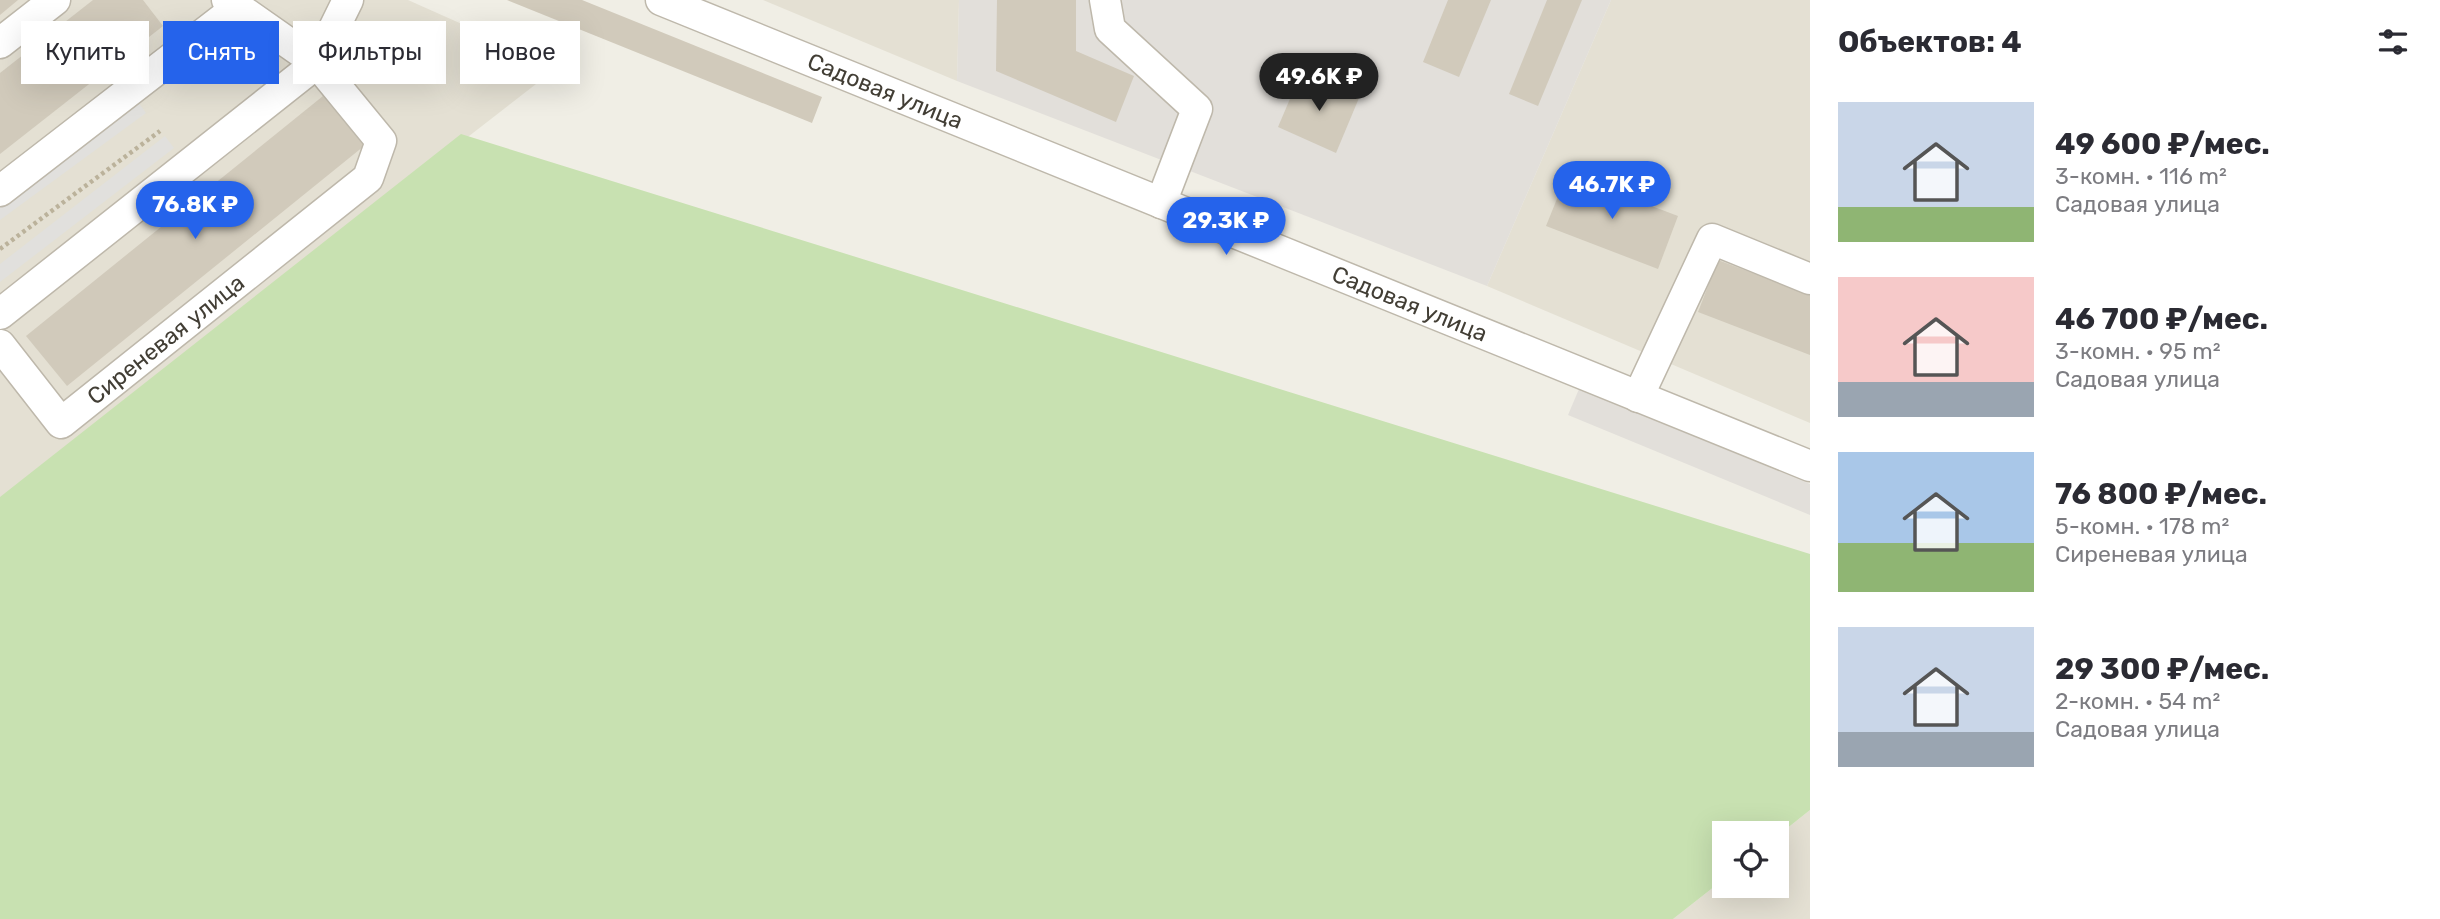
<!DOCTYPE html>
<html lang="ru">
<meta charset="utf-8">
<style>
:root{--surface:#fff;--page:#f7f7f7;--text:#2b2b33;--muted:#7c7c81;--accent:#2563eb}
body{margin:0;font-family:Rubik,sans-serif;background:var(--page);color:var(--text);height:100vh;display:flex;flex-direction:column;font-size:26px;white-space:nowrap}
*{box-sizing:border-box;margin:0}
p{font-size:23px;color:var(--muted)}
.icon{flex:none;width:38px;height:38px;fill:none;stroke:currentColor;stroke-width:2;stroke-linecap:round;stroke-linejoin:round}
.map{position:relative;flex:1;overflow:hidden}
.drawer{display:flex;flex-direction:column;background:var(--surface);width:630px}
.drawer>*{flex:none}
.banner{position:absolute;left:21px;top:21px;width:665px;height:63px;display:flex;gap:14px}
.controls{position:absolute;left:1712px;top:821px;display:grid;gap:14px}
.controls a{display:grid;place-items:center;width:77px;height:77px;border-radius:0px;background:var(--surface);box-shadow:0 7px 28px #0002;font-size:35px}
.price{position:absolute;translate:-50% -60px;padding:0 16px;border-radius:24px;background:var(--accent);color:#fff;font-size:23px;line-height:46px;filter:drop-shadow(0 2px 4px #0008)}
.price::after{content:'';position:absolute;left:50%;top:42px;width:21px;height:16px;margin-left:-10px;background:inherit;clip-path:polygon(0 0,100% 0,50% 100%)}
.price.active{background:#222;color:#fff}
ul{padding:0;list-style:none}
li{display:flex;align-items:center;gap:21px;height:175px;padding:0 28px}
li span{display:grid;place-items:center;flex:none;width:196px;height:140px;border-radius:0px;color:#555}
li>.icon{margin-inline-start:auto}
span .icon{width:84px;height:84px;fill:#fffc;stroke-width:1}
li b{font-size:30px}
h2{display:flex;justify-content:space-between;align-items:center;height:84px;padding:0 28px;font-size:30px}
.tag{padding:0 24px;border-radius:0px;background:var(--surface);box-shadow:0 7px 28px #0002;font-size:24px;line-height:63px}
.tag.active{background:var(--accent);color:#fff}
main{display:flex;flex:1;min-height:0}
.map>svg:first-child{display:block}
</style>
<main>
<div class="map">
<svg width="1810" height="919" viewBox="0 0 1810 919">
<rect width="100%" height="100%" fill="#f0eee5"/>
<!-- residential -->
<g fill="#e4e0d3">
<path d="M 0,0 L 408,0 L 558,67 L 0,500 Z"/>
<path d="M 763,0 L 959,0 L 957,81 Z"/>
<path d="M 1611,0 L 1810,0 L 1810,423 L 1487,286 Z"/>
<path d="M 1810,810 L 1810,919 L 1673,919 L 1724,879 L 1724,886 L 1776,886 L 1776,837 Z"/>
</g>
<!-- industrial -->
<g fill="#e2dfda">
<path d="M 959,0 L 1611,0 L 1487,286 L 957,81 Z"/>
<path d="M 1579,389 L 1810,484 L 1810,515 L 1568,415 Z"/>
</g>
<!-- green -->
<path fill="#c8e1b1" d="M 461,134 L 1810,554 L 1810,810 L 1776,837 L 1776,833 L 1724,833 L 1724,879 L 1673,919 L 0,919 L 0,497 Z"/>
<!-- parking -->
<g fill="#e1e0dd">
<path d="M 136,99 L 146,113 L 0,220 L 0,199 Z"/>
<path d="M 165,136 L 174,148 L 0,282 L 0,264 Z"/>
</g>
<!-- building -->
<g fill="#d1cabb">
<path d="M 0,0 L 18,0 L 0,15 Z"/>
<path d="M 93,0 L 143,0 L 163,26 L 0,154 L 0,73 Z"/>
<path d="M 507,0 L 582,0 L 822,97 L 812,123 Z"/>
<path d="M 997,0 L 1076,0 L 1076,51 L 1134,76 L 1116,122 L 996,71 Z"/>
<path d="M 1448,0 L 1491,0 L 1459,77 L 1423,62 Z"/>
<path d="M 1547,0 L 1582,0 L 1538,106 L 1509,94 Z"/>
<path d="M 1301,73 L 1359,98 L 1336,153 L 1278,127 Z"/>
<path d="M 323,96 L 364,146 L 67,386 L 26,336 Z"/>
<path d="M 1567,174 L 1678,216 L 1658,269 L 1546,226 Z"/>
<path d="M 1718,260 L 1810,295 L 1810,355 L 1698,312 Z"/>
</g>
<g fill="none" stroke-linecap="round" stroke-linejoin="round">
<!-- minor casing -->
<g stroke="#beb8ab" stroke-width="33">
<g id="minor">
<path id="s1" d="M 661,0 L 1810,466"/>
<path d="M 1105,0 L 1110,29 L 1197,109 L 1161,203"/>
<path d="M 0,43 L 55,0"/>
<path d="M 0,191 L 238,7"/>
<path d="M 0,314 L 317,63 L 348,0"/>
<path id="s2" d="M 0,345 L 61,423 L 368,178 L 381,141 L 317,63 L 227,0"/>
<path d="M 1638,397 L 1712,239 L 1810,279"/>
</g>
</g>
<!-- path -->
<path stroke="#bbb29b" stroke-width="4.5" stroke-dasharray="3.5 3.5" stroke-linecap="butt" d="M 0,249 L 160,131"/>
<!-- minor -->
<use href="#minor" stroke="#fff" stroke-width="30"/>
</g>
<g text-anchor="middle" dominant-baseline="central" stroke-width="6" stroke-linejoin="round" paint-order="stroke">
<!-- street labels -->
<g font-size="23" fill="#423e35" stroke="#fff">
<text stroke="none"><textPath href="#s1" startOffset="242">Садовая улица</textPath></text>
<text stroke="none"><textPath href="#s1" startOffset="808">Садовая улица</textPath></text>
<text stroke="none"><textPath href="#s2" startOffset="233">Сиреневая улица</textPath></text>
</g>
</g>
</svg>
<div class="controls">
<a><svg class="icon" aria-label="locate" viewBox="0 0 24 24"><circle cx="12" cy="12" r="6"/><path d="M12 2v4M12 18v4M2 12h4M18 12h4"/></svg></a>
</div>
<b class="price active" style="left:1319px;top:113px">49.6K ₽</b>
<b class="price" style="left:1612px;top:221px">46.7K ₽</b>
<b class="price" style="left:195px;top:241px">76.8K ₽</b>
<b class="price" style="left:1226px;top:257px">29.3K ₽</b>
<div class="banner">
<a class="tag">Купить</a>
<a class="tag active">Снять</a>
<a class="tag">Фильтры</a>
<a class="tag">Новое</a>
</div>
</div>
<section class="drawer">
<h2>Объектов: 4<svg class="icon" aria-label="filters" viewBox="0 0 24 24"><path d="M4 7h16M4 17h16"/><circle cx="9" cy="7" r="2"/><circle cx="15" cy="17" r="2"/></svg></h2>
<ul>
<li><span style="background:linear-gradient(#c9d6e8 75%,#8fb573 0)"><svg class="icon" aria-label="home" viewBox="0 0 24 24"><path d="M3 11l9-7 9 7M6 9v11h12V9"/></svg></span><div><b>49 600 ₽/мес.</b><p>3-комн. · 116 m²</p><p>Садовая улица</p></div></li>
<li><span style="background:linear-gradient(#f6c9c9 75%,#9aa5b1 0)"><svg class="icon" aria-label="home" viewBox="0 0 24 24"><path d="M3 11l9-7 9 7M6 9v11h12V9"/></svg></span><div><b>46 700 ₽/мес.</b><p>3-комн. · 95 m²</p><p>Садовая улица</p></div></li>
<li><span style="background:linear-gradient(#a9c7e8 65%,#8fb573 0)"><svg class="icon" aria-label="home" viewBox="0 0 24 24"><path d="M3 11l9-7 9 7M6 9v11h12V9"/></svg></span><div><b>76 800 ₽/мес.</b><p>5-комн. · 178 m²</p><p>Сиреневая улица</p></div></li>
<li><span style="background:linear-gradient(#c9d6e8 75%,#9aa5b1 0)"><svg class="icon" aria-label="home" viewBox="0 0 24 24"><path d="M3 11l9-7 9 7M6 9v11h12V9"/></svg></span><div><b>29 300 ₽/мес.</b><p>2-комн. · 54 m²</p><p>Садовая улица</p></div></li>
</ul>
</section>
</main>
